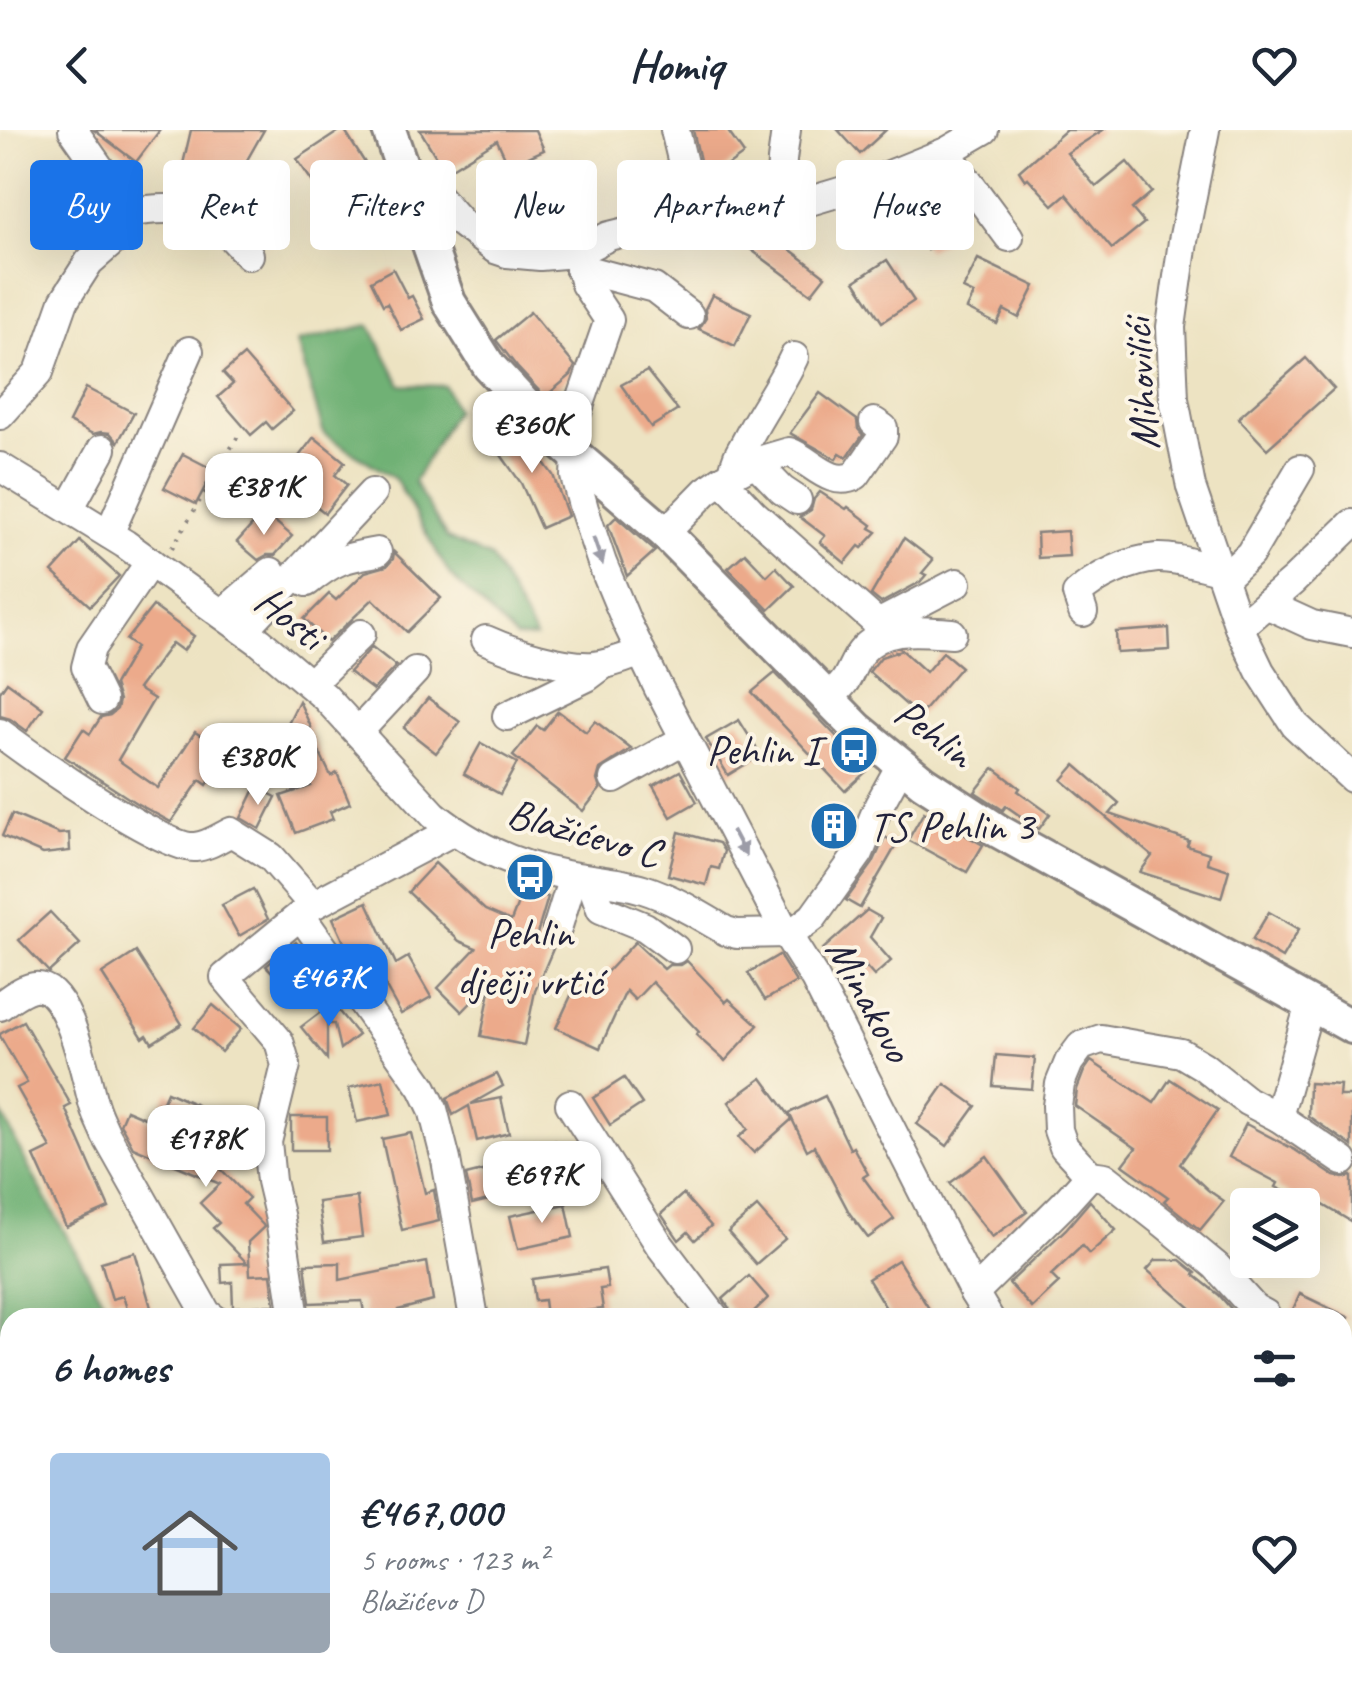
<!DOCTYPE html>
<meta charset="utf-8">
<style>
:root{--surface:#fff;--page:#f2f2f3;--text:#1f2937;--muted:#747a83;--line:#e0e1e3;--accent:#1a73e8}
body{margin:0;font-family:Caveat,sans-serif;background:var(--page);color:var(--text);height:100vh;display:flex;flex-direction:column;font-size:38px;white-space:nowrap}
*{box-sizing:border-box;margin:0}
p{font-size:32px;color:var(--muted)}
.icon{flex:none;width:55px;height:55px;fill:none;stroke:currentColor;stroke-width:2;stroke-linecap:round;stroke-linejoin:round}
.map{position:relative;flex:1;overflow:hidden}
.drawer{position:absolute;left:0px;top:1178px;width:1352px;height:392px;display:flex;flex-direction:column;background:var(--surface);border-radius:30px 30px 0 0;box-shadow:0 10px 40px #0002}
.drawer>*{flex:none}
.banner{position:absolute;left:30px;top:30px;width:1292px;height:90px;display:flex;gap:20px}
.controls{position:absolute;left:1230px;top:1058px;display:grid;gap:20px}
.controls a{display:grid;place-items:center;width:90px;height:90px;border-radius:10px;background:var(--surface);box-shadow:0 10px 40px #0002;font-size:50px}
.price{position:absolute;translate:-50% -85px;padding:0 22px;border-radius:20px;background:#fff;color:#222;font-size:32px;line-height:65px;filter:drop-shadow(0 2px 5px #0008)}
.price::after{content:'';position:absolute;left:50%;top:60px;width:30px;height:22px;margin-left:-15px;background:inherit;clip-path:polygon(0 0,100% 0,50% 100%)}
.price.on{background:var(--accent);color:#fff}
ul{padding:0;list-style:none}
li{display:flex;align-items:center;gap:30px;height:250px;padding:0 50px}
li+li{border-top:2px solid var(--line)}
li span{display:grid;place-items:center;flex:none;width:280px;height:200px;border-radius:10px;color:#555}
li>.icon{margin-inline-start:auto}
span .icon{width:120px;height:120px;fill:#fffc;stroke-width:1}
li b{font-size:42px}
h2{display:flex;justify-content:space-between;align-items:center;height:120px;padding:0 50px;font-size:42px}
.pill{padding:0 35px;border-radius:10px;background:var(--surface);box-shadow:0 10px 40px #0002;font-size:35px;line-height:90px}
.pill.on{background:var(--accent);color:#fff}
header{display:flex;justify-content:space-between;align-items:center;height:130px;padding:0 50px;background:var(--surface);font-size:45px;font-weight:700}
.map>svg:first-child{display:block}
</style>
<header><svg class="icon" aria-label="back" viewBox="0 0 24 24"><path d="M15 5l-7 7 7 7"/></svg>Homiq<svg class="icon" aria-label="heart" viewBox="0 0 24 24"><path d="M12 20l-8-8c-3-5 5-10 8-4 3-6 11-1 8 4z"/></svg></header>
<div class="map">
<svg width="1352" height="1569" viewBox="0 0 1352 1569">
<rect width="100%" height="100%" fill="#fcf5e5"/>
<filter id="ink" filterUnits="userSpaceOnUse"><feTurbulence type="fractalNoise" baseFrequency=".01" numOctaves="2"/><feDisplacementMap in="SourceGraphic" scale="20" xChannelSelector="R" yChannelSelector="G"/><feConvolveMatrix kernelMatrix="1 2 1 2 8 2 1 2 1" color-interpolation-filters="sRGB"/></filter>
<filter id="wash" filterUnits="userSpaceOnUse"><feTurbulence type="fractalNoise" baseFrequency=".0048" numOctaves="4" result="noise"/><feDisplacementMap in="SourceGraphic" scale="40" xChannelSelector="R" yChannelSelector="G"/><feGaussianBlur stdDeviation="2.25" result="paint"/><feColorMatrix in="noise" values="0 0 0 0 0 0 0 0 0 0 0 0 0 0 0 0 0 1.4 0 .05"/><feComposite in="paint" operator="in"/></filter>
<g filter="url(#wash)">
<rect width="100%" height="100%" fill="#ede3c2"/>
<!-- forest -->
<g fill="#70b174" stroke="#496a58" stroke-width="2.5">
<path d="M 370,195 L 401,255 L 445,256 L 455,280 L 414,352 L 447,408 L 491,428 L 536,508 L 516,508 L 450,445 L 395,349 L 324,304 L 297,212 Z"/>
<path d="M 0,980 L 29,1038 L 112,1187 L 10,1188 L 10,1456 L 0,1461 Z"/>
</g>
<g id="blocks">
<!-- building -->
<g fill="#ecaa8b">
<path d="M 94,0 L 160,0 L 136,32 Z"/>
<path d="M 191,0 L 264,0 L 230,60 L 183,34 Z"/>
<path d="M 341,0 L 344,0 L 367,36 L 358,42 L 380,104 L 360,111 L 340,54 L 322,66 L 297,29 Z"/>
<path d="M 420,0 L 535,0 L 544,20 L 509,36 L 497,10 L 445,42 Z"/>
<path d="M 693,0 L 727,0 L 744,24 L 705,52 Z"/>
<path d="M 838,0 L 886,0 L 860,24 Z"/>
<path d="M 1066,0 L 1103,0 L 1067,23 L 1096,57 L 1127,32 L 1152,62 L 1132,79 L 1144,93 L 1112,119 L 1066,64 L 1053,75 L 1028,48 L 1025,50 L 1019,41 Z"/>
<path d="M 937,67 L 958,103 L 927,120 L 906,84 Z"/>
<path d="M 783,97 L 787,100 L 779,111 L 825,146 L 811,164 L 742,113 L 746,108 Z"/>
<path d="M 978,129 L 1035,156 L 1019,188 L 1004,180 L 997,194 L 967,179 L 974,164 L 963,159 Z"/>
<path d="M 887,130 L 914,171 L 882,192 L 855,151 Z"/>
<path d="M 393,139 L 408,168 L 412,166 L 424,189 L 401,200 L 387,173 L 383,175 L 371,151 Z"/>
<path d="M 712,165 L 751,183 L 735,216 L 699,199 L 706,188 L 705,179 Z"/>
<path d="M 530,182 L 575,236 L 571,245 L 545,267 L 517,237 L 496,210 Z"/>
<path d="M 244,225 L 293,281 L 272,299 L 266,292 L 251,305 L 218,267 L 233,254 L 223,243 Z"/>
<path d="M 1306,228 L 1334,259 L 1267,319 L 1238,288 Z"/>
<path d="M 647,241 L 678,280 L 651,297 L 621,255 Z"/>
<path d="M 86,258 L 134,283 L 118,312 L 110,303 L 101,302 L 93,304 L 69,292 Z"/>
<path d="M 820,263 L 857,290 L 858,299 L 863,305 L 847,327 L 840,323 L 836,329 L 790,303 Z"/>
<path d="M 516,294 L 553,345 L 568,386 L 541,398 L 521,353 L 491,311 Z"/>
<path d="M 314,307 L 345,332 L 335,345 L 347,355 L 325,383 L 294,358 L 305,344 L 293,334 Z"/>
<path d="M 183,324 L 214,340 L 196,374 L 164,358 Z"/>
<path d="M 820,362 L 846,379 L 848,377 L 872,395 L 870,398 L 877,402 L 862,418 L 859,416 L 845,433 L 820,412 L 825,406 L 800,387 L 811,380 L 814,369 Z"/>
<path d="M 264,382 L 292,406 L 275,425 L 267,425 L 258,430 L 237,412 Z"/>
<path d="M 616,387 L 655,421 L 627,446 L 608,395 Z"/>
<path d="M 1067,401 L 1069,426 L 1038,428 L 1037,403 Z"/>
<path d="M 904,408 L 933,430 L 922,443 L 926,445 L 920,452 L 881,473 L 871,465 Z"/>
<path d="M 80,411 L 119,446 L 90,476 L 52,442 Z"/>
<path d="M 394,422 L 441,468 L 407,502 L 373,469 L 328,512 L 304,489 L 329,464 L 336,470 L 365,442 L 387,436 L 393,429 Z"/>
<path d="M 745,423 L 767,446 L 776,437 L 794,456 L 769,480 L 728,438 Z"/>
<path d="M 153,476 L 194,506 L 183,521 L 172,513 L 138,559 L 154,569 L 118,630 L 158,658 L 195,602 L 236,629 L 227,644 L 218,638 L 207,655 L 200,650 L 171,692 L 136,673 L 65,627 L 83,599 L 90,604 L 101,587 L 110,585 L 117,579 L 119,570 L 114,555 L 136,517 L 126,510 Z"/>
<path d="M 1169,498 L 1170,520 L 1117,523 L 1116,502 Z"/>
<path d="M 372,517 L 396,536 L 373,560 L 349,542 Z"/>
<path d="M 902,520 L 926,542 L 943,522 L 961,537 L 919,586 L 869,542 L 881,527 Z"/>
<path d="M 775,543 L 865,636 L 867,641 L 845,661 L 752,562 Z"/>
<path d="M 7,552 L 43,578 L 27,601 L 10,589 L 0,586 L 0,562 Z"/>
<path d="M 428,568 L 460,592 L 436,623 L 404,598 Z"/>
<path d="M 299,571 L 311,597 L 308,599 L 331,646 L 337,643 L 350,673 L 330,682 L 333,689 L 296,703 L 281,666 L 311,656 L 285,599 Z"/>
<path d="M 558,581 L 586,602 L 595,591 L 631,619 L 600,639 L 597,650 L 600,659 L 583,681 L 513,626 L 537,596 L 543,600 Z"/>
<path d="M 739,590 L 761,625 L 728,645 L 706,609 Z"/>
<path d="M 481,613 L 517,633 L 500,664 L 464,644 Z"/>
<path d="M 1075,635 L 1119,673 L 1110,684 L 1189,711 L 1187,716 L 1209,723 L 1207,733 L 1229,740 L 1221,768 L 1140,742 L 1152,726 L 1062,650 Z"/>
<path d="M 994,638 L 1020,658 L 1018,661 L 1050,684 L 1039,699 L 1006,676 L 1003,680 L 975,662 Z"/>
<path d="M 680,641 L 697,672 L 671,687 L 653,656 Z"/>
<path d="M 256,657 L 276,667 L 260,699 L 241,688 Z"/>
<path d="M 924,682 L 983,715 L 967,742 L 908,710 Z"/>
<path d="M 12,684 L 59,704 L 69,703 L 70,721 L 43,724 L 2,706 Z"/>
<path d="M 679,702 L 719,713 L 724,721 L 719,739 L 711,737 L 706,755 L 668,745 Z"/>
<path d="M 885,707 L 897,714 L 860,778 L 846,770 L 873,733 Z"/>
<path d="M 435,733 L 485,780 L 511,791 L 524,758 L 548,767 L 535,811 L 553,819 L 535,861 L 524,915 L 481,906 L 492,851 L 462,882 L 438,858 L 476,818 L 459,811 L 408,762 Z"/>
<path d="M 253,759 L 268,789 L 239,806 L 222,775 Z"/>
<path d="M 367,772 L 396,834 L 408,827 L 431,867 L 401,884 L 364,818 L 350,825 L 333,788 Z"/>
<path d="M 867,780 L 881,788 L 870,807 L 891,831 L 874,846 L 866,837 L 851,850 L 823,819 Z"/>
<path d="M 50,782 L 80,814 L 49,842 L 19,810 Z"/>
<path d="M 1269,782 L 1299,799 L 1282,828 L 1252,810 Z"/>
<path d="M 296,812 L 317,839 L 293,863 L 266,836 Z"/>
<path d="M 635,812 L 664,839 L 669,835 L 681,835 L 687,831 L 726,872 L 729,869 L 758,895 L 725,931 L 696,905 L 699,902 L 652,852 L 635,870 L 626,861 L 600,918 L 556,898 L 575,857 L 587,863 Z"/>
<path d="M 136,822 L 182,894 L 152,913 L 147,905 L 143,908 L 102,844 Z"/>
<path d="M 779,825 L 796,852 L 765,870 L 748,843 Z"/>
<path d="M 328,868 L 358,905 L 340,919 L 334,894 L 327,894 L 327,929 L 301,897 L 330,875 Z"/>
<path d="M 213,875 L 241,899 L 221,922 L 194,898 Z"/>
<path d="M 23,891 L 71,975 L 65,978 L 109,1078 L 66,1097 L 34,1026 L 51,1018 L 17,958 L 27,953 L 0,906 L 0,904 Z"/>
<path d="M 996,925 L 1035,928 L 1032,959 L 993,956 Z"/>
<path d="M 1091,931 L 1154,973 L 1170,949 L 1218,980 L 1180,1034 L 1208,1060 L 1224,1071 L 1200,1100 L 1164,1071 L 1168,1067 L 1123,1035 L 1136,1018 L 1075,976 L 1077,959 L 1084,941 Z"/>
<path d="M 497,944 L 503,956 L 471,974 L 501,968 L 509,1003 L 477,1011 L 469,976 L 453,985 L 447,968 Z"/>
<path d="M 624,948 L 642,974 L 610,995 L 593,968 Z"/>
<path d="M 762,948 L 792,989 L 789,983 L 825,966 L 850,1019 L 853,1017 L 868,1044 L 863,1047 L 894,1089 L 868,1108 L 850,1084 L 814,1016 L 807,1020 L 792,989 L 754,1023 L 739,1007 L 748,999 L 729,972 Z"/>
<path d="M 383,950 L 391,985 L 357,992 L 349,958 Z"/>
<path d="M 1309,953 L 1340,955 L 1339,966 L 1352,966 L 1352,1016 L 1308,986 Z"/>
<path d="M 945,954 L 976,976 L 947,1016 L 917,994 Z"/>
<path d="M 167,962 L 197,975 L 187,1000 L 221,1015 L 214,1032 L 249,1068 L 243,1074 L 263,1095 L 264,1097 L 248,1112 L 250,1145 L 271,1144 L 275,1175 L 233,1177 L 232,1152 L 222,1153 L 221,1134 L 247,1133 L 213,1098 L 219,1093 L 200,1073 L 220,1054 L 133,1017 L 122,997 L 120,994 L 126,980 L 154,992 Z"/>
<rect x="291" y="987" width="36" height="33"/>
<path d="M 1246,994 L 1295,1020 L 1334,1046 L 1343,1048 L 1352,1046 L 1352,1092 L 1320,1073 L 1317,1078 L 1276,1057 L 1278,1053 L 1229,1027 Z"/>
<path d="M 411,1003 L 425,1063 L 434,1060 L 439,1091 L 402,1100 L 382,1009 Z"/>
<path d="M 555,1011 L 560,1041 L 531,1046 L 525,1017 Z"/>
<path d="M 987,1026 L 1027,1082 L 992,1107 L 950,1053 Z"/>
<path d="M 490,1039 L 497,1068 L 472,1074 L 466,1045 Z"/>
<path d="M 683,1064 L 711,1096 L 695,1110 L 688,1102 L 679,1110 L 661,1084 Z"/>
<path d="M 357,1067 L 362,1107 L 324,1112 L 318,1072 Z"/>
<path d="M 1090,1071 L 1116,1100 L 1089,1124 L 1082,1116 L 1051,1145 L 1059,1153 L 1032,1178 L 1009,1153 L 1066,1099 Z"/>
<path d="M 566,1074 L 573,1107 L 518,1119 L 510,1086 Z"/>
<path d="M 757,1077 L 785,1109 L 756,1134 L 728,1102 Z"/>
<path d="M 135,1122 L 154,1188 L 130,1188 L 123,1166 L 112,1169 L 101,1132 Z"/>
<path d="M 898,1130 L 935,1188 L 892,1188 L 868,1149 Z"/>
<path d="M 1156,1130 L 1180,1130 L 1196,1143 L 1194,1145 L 1219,1165 L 1239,1188 L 1202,1188 L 1147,1140 Z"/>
<path d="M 427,1132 L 433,1171 L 398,1180 L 399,1188 L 365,1188 L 362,1171 L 310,1173 L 305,1134 L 340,1133 L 340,1150 Z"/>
<path d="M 605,1139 L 608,1158 L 600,1159 L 603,1179 L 546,1186 L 544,1170 L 535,1171 L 532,1149 Z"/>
<path d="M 749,1146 L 768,1168 L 747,1188 L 736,1188 L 723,1169 Z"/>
<path d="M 1300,1164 L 1350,1188 L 1289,1188 Z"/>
</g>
</g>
</g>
<g filter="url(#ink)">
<use href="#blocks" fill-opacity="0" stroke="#88827e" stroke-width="2.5"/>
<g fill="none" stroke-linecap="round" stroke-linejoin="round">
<!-- minor casing -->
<g stroke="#88827e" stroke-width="32">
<g id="minor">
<path d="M 675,0 L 691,67 L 693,95"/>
<path d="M 1205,0 L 1183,111 L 1171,197 L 1174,269 L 1191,357 L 1239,497 L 1260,541 L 1295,595 L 1352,648"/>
<path d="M 946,22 L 1009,107"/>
<path d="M 535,48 L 576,123 L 585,154 L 609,190 L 573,294 L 561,313"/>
<path d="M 407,52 L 428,55 L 461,93 L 495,119 L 507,123 L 540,126 L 576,123 L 609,106 L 650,96 L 727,95 L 803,73 L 867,54 L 946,22 L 984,0"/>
<path d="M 780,80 L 782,30 L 786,0"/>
<path d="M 118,84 C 154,78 189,73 220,96 C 231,104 239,116 249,125"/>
<path d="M 579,138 L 654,158 L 689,185"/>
<path d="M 0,285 L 39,242 L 64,171 L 89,132 L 113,111 L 120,93 L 117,76 L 101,40 L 73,0"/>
<path d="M 576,327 L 575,346 L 584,379 L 602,433 L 627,493 L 658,557 L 786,803 L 815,849 L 974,1163 L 989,1188"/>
<path d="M 755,332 L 782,360 L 797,370"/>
<path d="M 0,337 L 125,414 L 260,512 L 325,567 L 434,685 C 472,716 517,736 566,745 C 592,750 617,751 643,759 C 672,768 699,785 726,801 L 737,804 L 786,803 L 800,797 L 813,787 L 859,723 L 879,675 L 901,635"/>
<path d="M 733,343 C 737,324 741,322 749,306 C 763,279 781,255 794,227"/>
<path d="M 722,350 L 755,332 L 789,322 C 811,330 831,359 856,345 L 883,306 L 883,298 L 874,292"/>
<path d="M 69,379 L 102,319"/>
<path d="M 665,403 L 706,361 L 722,350 L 754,384 L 878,494 L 957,453"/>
<path d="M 109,404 L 189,221"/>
<path d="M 1223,449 L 1250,424 L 1300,339"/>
<path d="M 307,452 C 334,430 343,428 377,422"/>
<path d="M 1266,474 L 1312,495 L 1352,503"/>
<path d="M 1083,482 L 1077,464 C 1096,446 1131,430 1157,428 C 1177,427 1199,436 1220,440"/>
<path d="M 222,484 L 271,442"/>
<path d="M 1239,497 L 1293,451 L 1352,394"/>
<path d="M 244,500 L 372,363"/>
<path d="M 486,510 C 512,522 565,538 594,536 C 611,534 625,528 641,522"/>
<path d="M 310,554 L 361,504"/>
<path d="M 828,569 C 834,563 840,558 845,551 C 851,542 854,531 861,522 C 883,495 921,501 952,503"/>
<path d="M 102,570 L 86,537 L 91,518 L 150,432"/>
<path d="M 507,586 L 587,547 L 603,535"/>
<path d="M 358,602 L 415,541"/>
<path d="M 0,603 C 31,626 163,720 195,717 C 208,716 219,708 231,702 L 271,727 L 313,775"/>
<path d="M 614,649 L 685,609"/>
<path d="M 590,749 L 601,779 L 645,797 L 675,819"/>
<path d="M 301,786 L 423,958 L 433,979 L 446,1030 L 474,1188"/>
<path d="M 557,799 L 573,747"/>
<path d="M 0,876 C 9,869 22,859 34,857 C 70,852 86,951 94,976 C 97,986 102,995 106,1005 L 207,1184 L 213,1188"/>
<path d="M 570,974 L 659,1114 L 715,1188"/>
<path d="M 1278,987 L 1343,1031"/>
<path d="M 1090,1045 L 1105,1047 L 1165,1094 L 1216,1136 L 1254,1178 L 1265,1184"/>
<path d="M 974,1163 L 1063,1075 L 1090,1045 L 1064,1017 L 1058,1000 L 1057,976 L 1060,954 L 1069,932 L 1081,916 L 1101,909 L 1181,923 L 1203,936 L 1247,971 L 1278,987 L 1310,874"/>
<path d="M 295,1188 L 280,1089 L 271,1051 L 267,1012 L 286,935 L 279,911 L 225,847 L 313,775 L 453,701"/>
<path d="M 1342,1267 L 1352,1237"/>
<path d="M 1342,1351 L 1352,1353"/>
<path d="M 1342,1379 L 1352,1394"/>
<path d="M 459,1560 L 465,1569"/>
<path d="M 1050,1560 L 1085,1569"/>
<path d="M 1225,1560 L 1231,1569"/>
</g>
</g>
<!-- major casing -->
<g stroke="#88827e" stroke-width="38">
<path id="major" d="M 389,0 L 449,172 L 489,236 L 561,313 L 665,403 L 858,599 L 923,652 L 1000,702 L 1352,897"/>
</g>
<!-- path -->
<path stroke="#88827e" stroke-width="4" stroke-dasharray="2.5 8" stroke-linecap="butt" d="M 172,418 L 241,301"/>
<!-- minor -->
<use href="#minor" stroke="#fff" stroke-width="28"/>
<!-- major -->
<use href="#major" stroke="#fff" stroke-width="32"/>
</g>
<!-- one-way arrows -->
<defs><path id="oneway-solid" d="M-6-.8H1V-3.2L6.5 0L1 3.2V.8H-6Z" transform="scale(2.5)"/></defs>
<g fill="#9c9ca7">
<use href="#oneway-solid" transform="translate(598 421) rotate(71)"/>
<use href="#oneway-solid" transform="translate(739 713) rotate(62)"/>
</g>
</g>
<!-- icons -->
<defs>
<g id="bus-disc" transform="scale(2.5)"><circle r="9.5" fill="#1f6fb2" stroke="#fcf5e5"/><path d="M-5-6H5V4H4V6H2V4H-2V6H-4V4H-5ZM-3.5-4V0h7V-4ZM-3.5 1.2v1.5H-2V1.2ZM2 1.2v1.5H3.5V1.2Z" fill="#fff"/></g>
<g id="building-disc" transform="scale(2.5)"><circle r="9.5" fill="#1f6fb2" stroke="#fcf5e5"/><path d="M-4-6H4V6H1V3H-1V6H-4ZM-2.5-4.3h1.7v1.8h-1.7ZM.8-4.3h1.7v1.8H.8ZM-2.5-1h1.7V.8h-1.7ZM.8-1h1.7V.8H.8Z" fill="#fff"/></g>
</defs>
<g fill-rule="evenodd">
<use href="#bus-disc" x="854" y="620"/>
<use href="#building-disc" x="834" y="696"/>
<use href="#bus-disc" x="530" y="747"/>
</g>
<g text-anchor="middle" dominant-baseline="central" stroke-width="8" stroke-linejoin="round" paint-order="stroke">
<!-- street labels -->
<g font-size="42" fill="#22223b" stroke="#fcf5e5">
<text transform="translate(1141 254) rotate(-94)">Mihovilići</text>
<text transform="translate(290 488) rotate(39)">Hosti</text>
<text transform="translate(934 603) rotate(37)">Pehlin</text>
<text transform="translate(584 703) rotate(16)">Blažićevo C</text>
<text transform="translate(869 870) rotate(61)">Minakovo</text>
</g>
<!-- poi labels -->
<g font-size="42" fill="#22223b" stroke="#fcf5e5" text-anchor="end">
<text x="819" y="620">Pehlin I</text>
<text x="869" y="696" text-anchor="start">TS Pehlin 3</text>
<text x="530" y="803" text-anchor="middle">Pehlin<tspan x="530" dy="48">dječji vrtić</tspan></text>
</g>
</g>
</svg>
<div class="controls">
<a><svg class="icon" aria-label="layers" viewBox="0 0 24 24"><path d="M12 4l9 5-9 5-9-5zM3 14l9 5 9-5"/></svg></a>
</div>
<b class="price" style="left:532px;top:346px">€360K</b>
<b class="price" style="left:264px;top:408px">€381K</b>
<b class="price" style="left:258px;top:678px">€380K</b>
<b class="price on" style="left:329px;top:899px">€467K</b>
<b class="price" style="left:206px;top:1060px">€178K</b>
<b class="price" style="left:542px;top:1096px">€697K</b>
<div class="banner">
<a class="pill on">Buy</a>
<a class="pill">Rent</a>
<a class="pill">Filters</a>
<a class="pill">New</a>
<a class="pill">Apartment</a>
<a class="pill">House</a>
</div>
<section class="drawer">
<h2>6 homes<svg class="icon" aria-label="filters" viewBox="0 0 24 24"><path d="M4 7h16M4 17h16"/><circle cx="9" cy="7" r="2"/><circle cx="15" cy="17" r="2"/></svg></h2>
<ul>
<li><span style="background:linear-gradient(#a9c7e8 70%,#9aa5b1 0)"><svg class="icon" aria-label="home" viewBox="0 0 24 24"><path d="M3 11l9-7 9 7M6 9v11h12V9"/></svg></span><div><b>€467,000</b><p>5 rooms · 123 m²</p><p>Blažićevo D</p></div><svg class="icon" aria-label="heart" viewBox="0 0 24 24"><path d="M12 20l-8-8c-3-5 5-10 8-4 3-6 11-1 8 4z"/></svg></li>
</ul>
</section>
</div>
